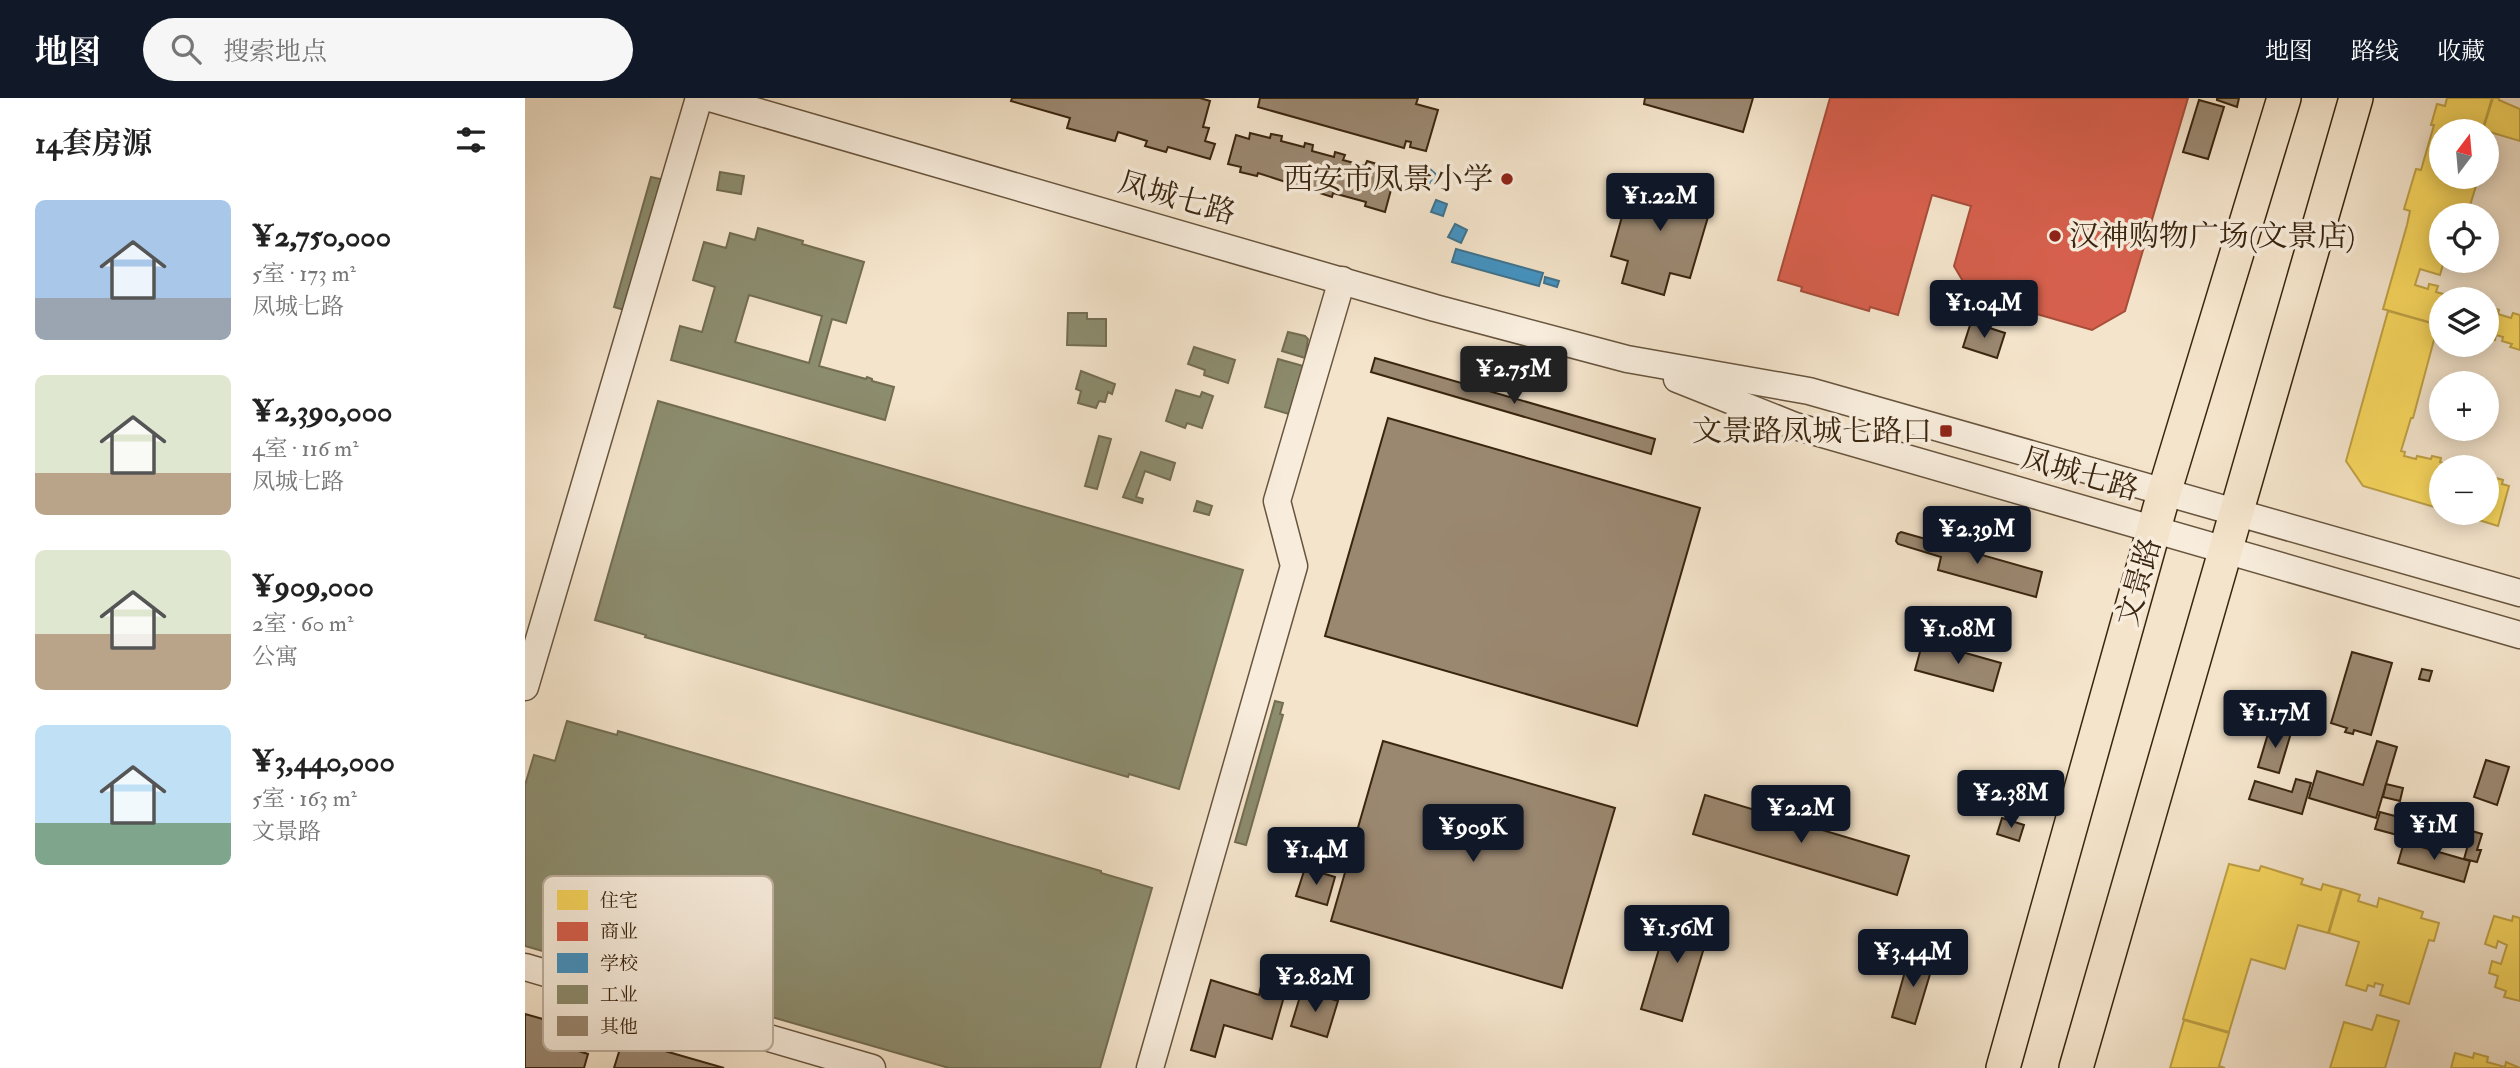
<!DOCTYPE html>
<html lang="zh">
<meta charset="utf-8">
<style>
:root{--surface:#fff;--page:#f6f6f6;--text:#222;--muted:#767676;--accent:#111827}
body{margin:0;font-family:"IM FELL Double Pica","Noto Serif SC",serif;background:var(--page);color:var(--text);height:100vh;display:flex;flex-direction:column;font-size:26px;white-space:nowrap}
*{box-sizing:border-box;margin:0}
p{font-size:23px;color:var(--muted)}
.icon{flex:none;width:38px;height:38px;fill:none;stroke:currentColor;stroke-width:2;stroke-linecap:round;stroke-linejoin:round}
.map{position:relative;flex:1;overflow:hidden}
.side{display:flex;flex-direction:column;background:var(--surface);width:525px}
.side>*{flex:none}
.needle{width:46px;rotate:16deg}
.fabs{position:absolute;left:1904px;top:21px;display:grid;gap:14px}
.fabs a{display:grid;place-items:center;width:70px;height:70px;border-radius:50%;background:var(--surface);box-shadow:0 4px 18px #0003;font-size:35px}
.price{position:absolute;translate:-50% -60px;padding:0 16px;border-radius:7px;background:var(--accent);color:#fff;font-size:23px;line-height:46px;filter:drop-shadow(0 2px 4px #0008)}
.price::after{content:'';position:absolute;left:50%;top:42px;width:21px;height:16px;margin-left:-10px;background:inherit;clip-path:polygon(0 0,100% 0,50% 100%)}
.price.on{background:#222;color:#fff}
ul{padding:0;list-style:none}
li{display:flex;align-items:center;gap:21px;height:175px;padding:0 35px}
li span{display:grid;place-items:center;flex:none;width:196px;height:140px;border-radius:10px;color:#555}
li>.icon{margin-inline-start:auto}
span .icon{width:84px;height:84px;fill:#fffc;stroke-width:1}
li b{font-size:30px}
h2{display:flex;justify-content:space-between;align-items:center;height:84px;padding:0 35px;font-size:30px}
header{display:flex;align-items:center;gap:42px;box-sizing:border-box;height:98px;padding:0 35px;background:var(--accent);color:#fff}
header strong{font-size:33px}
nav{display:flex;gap:38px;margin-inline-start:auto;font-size:24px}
.search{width:490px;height:63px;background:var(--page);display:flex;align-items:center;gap:18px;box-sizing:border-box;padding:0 24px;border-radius:38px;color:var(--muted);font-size:26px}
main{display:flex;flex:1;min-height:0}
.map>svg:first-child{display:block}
</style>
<header>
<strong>地图</strong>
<div class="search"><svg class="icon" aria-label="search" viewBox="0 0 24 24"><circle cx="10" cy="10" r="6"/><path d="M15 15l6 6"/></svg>搜索地点</div>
<nav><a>地图</a><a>路线</a><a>收藏</a></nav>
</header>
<main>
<section class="side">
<h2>14套房源<svg class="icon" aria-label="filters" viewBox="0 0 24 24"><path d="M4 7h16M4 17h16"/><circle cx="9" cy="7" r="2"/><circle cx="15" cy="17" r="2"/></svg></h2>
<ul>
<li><span style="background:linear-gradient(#a9c7e8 70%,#9aa5b1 0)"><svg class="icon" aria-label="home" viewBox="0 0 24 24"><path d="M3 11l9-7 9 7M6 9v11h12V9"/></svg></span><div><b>¥2,750,000</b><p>5室 · 173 m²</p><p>凤城七路</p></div></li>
<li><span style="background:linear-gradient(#dfe7d0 70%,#b9a48a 0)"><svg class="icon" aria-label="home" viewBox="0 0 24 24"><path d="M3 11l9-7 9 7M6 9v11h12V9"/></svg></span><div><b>¥2,390,000</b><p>4室 · 116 m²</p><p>凤城七路</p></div></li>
<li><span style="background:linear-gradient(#dfe7d0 60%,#b9a48a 0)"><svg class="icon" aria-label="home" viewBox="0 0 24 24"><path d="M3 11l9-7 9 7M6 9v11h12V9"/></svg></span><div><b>¥909,000</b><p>2室 · 60 m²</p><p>公寓</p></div></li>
<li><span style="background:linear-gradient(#bfe0f5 70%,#7fa58c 0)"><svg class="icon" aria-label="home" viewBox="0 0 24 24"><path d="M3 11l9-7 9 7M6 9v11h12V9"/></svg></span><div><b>¥3,440,000</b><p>5室 · 163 m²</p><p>文景路</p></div></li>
</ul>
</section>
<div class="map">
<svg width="1995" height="970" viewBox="0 0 1995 970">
<rect width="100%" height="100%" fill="#f4e4cb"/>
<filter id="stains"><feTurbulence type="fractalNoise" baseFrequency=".00286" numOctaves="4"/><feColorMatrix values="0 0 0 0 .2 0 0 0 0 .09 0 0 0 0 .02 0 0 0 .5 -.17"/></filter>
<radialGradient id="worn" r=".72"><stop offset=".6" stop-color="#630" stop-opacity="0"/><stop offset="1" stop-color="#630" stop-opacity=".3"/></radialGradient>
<!-- homes -->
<g fill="#f6d55c" stroke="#bea045" stroke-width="2">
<path d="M 1922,0 L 1967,0 L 1957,33 L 1916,33 L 1916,79 L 1944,79 L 1942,86 L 1951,88 L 1942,117 L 1916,117 L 1916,163 L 1919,163 L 1915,177 L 1895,171 L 1890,187 L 1903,191 L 1904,186 L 1913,188 L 1911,194 L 1922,197 L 1921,201 L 1916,201 L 1914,227 L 1858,211 L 1882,127 L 1885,113 L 1879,111 L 1891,71 L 1896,72 L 1909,27 L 1906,27 L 1912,6 L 1920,8 Z"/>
<path d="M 1968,0 L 1974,0 L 1974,2 L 1995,11 L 1995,43 L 1958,32 Z"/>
<path d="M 1962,208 L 1974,212 L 1973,216 L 1986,220 L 1988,215 L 1995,217 L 1995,252 L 1985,249 L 1987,246 L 1977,243 L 1978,239 L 1971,237 L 1970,242 L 1962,240 Z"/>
<path d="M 1863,213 L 1913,227 L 1888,320 L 1886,320 L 1876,353 L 1880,354 L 1879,358 L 1891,361 L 1892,358 L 1906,361 L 1907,358 L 1916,360 L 1915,364 L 1929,368 L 1916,369 L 1916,411 L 1838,388 L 1821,363 Z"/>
<path d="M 1962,373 L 1965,374 L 1964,378 L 1978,382 L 1977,386 L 1984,388 L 1973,428 L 1931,415 L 1962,415 Z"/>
<path d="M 1704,766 L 1734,773 L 1736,768 L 1778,781 L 1776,786 L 1796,792 L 1798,786 L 1816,791 L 1803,835 L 1773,827 L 1760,871 L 1726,861 L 1704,934 L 1658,921 Z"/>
<path d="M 1817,791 L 1835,797 L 1833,803 L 1852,809 L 1854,800 L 1898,814 L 1896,820 L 1914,825 L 1909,843 L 1904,842 L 1884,906 L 1855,897 L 1858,887 L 1850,885 L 1849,889 L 1843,887 L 1841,893 L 1821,887 L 1834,844 L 1804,835 Z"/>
<path d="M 1969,818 L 1987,823 L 1988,818 L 1995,820 L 1995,903 L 1979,899 L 1981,893 L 1970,889 L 1973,878 L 1964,875 L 1967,863 L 1976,866 L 1982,847 L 1973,843 L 1971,850 L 1960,846 Z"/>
<path d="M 1852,917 L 1874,923 L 1860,970 L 1805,970 L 1819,924 L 1847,932 Z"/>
<path d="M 1659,922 L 1704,935 L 1694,968 L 1700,970 L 1645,970 Z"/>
<path d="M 1930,955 L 1948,960 L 1949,955 L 1963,959 L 1962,964 L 1980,969 L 1981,964 L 1995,970 L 1926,970 Z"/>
</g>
<!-- shops -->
<path fill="#d6604d" stroke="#a74e3a" stroke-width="2" d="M 1305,0 L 1663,0 L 1600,213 L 1567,232 L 1446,197 L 1429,168 L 1446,108 L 1407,97 L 1373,217 L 1345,209 L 1344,213 L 1276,193 L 1277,189 L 1253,182 Z"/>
<!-- schools -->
<g fill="#4393c3" stroke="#40728d" stroke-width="2">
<path d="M 905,71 L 914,79 L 906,87 L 897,79 Z"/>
<path d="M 911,102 L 922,106 L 918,118 L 906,114 Z"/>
<path d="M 930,126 L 942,132 L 936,145 L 923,139 Z"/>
<path d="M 931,151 L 1018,175 L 1014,188 L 927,164 Z"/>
<path d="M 1020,179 L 1034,183 L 1032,189 L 1019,185 Z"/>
</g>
<!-- industry -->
<g fill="#8c8c6e" stroke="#736d52" stroke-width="2" fill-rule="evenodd">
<path d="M 195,74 L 219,78 L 216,96 L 192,92 Z"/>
<path d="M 126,79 L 140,82 L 103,213 L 89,209 Z"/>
<path d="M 233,130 L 278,143 L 277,146 L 339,164 L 321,225 L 307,221 L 294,268 L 341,281 L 342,279 L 347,281 L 347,283 L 369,289 L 360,322 L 146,262 L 155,228 L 177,234 L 190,189 L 168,182 L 179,144 L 201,150 L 205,135 L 230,142 ZM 224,197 L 297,218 L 284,265 L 210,244 Z"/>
<path d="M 543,215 L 562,215 L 562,221 L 581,221 L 581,248 L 542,247 Z"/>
<path d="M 763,234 L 780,238 L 783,241 L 780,260 L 757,253 Z"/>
<path d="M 669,249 L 710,262 L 703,285 L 679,277 L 680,272 L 663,266 Z"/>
<path d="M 753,261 L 778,268 L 764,316 L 740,309 Z"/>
<path d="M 556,273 L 590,286 L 587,296 L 583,294 L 580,304 L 574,303 L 571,310 L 553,305 L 556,293 L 551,291 Z"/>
<path d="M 651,292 L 675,299 L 677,294 L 688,298 L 677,330 L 662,325 L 660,330 L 641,323 Z"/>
<path d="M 133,303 L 718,472 L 654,691 L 604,676 L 603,679 L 120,539 L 121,537 L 70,522 Z"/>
<path d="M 574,338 L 586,341 L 572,391 L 560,388 Z"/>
<path d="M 616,354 L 650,365 L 645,382 L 620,373 L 611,399 L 618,401 L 617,405 L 598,399 Z"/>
<path d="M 672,403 L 687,408 L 684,417 L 669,413 Z"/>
<path d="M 750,603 L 758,605 L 755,616 L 758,617 L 721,747 L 710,744 Z"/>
<path d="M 42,623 L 92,637 L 93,633 L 576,773 L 576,775 L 627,790 L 575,970 L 424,970 L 0,848 L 0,687 L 9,657 L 30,663 Z"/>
</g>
<!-- building -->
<g fill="#9b8871" stroke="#3a250f" stroke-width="2">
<path d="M 487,0 L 675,0 L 685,3 L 678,29 L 684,30 L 680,43 L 690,46 L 685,61 L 643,49 L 641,54 L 620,48 L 622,43 L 593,34 L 590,43 L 542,30 L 545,20 L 486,3 Z"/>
<path d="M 735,0 L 893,0 L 891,6 L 913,12 L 901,53 L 885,49 L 886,44 L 881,43 L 879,50 L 733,9 Z"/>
<path d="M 1120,0 L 1228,0 L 1218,34 L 1119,6 Z"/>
<path d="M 1692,0 L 1714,0 L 1712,9 L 1692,2 Z"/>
<path d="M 1674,2 L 1699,9 L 1683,61 L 1658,54 Z"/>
<path d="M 725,35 L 745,40 L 746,36 L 757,38 L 756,43 L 779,49 L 780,45 L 788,47 L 787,53 L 809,59 L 810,54 L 820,57 L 818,62 L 840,68 L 842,63 L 852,66 L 851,71 L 870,77 L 860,114 L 840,108 L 841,104 L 808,95 L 807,99 L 733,75 L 732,78 L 715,74 L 716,69 L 703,66 L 711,37 L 724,41 Z"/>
<path d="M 1129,78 L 1169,90 L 1168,96 L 1188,102 L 1165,180 L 1145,175 L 1139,197 L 1097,185 L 1103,163 L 1086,158 L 1108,79 L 1127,85 Z"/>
<path d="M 1446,224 L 1480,235 L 1472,260 L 1438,249 Z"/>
<path d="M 850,260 L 1130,341 L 1126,356 L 846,274 Z"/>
<path d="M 863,320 L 1175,410 L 1112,628 L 800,538 Z"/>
<path d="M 1376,434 L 1517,474 L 1511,499 L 1413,472 L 1416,459 L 1373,446 L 1371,443 L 1373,436 Z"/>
<path d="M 1398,543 L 1476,565 L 1468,593 L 1390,572 Z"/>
<path d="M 1827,554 L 1867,565 L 1846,637 L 1829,632 L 1828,636 L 1820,634 L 1822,630 L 1806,625 Z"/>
<path d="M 1897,571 L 1907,573 L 1904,583 L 1894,581 Z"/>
<path d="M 1745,629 L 1766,635 L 1754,675 L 1733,669 Z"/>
<path d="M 858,643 L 1090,710 L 1037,890 L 806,823 Z"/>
<path d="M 1852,643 L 1872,649 L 1851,720 L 1784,700 L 1792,673 L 1838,687 Z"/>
<path d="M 1961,662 L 1984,669 L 1972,707 L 1949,699 Z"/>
<path d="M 1771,681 L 1786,685 L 1777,716 L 1724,701 L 1730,683 L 1767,694 Z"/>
<path d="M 1861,686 L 1878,690 L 1875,703 L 1858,699 Z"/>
<path d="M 1180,697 L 1384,758 L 1372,797 L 1168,736 Z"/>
<path d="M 1855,714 L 1896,725 L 1891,742 L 1850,731 Z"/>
<path d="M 1477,720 L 1499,727 L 1494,743 L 1472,736 Z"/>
<path d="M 1947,733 L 1957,736 L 1952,752 L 1956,752 L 1952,764 L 1939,761 Z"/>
<path d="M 1879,744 L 1945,763 L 1939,784 L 1873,765 Z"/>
<path d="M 780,770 L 810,779 L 802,807 L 771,798 Z"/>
<path d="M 1146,811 L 1187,823 L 1157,923 L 1116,911 Z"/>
<path d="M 1385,856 L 1409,863 L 1390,926 L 1367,919 Z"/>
<path d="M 686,882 L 734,897 L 736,888 L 760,895 L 747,941 L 699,927 L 690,959 L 666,952 Z"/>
<path d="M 777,892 L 813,903 L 802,939 L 766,928 Z"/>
<path d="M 0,916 L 50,930 L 44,950 L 63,956 L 59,970 L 0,970 Z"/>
<path d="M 98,941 L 199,970 L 89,970 Z"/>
</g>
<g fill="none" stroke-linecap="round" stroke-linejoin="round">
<!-- minor casing -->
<g stroke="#68553e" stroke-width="29">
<g id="minor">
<path d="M 185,0 L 910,210 L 1102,261 L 1284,293 L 1995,495"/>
<path d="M 1152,281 L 1270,328 L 1995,537"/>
<path d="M 0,589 L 174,0"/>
<path d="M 0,869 L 347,970"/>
<path d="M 625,970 L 769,468 L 752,403 L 817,182"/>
</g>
</g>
<!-- major casing -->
<g stroke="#3a250f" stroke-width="36">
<g id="major">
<path d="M 1478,970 L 1639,395 L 1759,0"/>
<path d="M 1551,970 L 1831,0"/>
</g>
</g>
<!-- minor -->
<use href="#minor" stroke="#f8eddd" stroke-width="26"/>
<!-- major -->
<use href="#major" stroke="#f4e4cb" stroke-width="33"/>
</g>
<!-- markers -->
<g fill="#8f2418" stroke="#f8eddd" stroke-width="2.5">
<circle cx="982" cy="81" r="7"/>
<circle cx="1530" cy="138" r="7"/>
<rect x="1414" y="326" width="14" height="14" rx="3.5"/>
</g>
<g text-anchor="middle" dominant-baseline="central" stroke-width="7" stroke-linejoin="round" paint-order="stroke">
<!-- poi labels -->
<g font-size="30" fill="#3a250f" stroke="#f8eddd" text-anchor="end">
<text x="968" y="81">西安市凤景小学</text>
<text x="1544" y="138" text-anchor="start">汉神购物广场(文景店)</text>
<text x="1407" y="333">文景路凤城七路口</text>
</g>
<!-- street labels -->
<g font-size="30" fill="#3a250f" stroke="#f8eddd">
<text transform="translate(652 100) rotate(16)">凤城七路</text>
<text transform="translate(1555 376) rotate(16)">凤城七路</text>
<text transform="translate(1614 484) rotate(-74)">文景路</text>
</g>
</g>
<!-- legend -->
<rect x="18" y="778" width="230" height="175" rx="10" fill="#f8eddd" stroke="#bfb19f" stroke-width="2"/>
<rect x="32" y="792" width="31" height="20" fill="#f6d55c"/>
<rect x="32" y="824" width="31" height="19" fill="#d6604d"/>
<rect x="32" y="855" width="31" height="20" fill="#4393c3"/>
<rect x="32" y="887" width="31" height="19" fill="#8c8c6e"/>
<rect x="32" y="918" width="31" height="20" fill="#9b8871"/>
<g font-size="19" fill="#3a250f">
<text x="75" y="809">住宅</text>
<text x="75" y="840">商业</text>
<text x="75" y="872">学校</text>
<text x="75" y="903">工业</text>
<text x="75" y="935">其他</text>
</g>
<rect width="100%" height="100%" filter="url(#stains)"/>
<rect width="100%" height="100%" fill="url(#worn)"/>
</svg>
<div class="fabs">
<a><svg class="needle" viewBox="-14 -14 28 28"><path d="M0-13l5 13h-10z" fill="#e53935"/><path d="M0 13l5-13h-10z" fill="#767676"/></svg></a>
<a><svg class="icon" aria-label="locate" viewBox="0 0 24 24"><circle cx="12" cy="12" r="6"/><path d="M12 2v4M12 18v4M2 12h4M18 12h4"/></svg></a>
<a><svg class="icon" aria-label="layers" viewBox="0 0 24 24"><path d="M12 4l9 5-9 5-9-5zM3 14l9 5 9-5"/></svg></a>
<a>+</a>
<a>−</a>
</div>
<b class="price" style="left:1135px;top:135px">¥1.22M</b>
<b class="price" style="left:1459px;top:242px">¥1.04M</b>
<b class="price on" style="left:989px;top:308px">¥2.75M</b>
<b class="price" style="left:1452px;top:468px">¥2.39M</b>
<b class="price" style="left:1433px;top:568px">¥1.08M</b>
<b class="price" style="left:1750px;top:652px">¥1.17M</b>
<b class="price" style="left:1486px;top:732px">¥2.38M</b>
<b class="price" style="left:1276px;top:747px">¥2.2M</b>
<b class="price" style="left:1909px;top:764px">¥1M</b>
<b class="price" style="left:948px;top:766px">¥909K</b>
<b class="price" style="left:791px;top:789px">¥1.4M</b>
<b class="price" style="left:1152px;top:867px">¥1.56M</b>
<b class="price" style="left:1388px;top:891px">¥3.44M</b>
<b class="price" style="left:790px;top:916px">¥2.82M</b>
</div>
</main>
